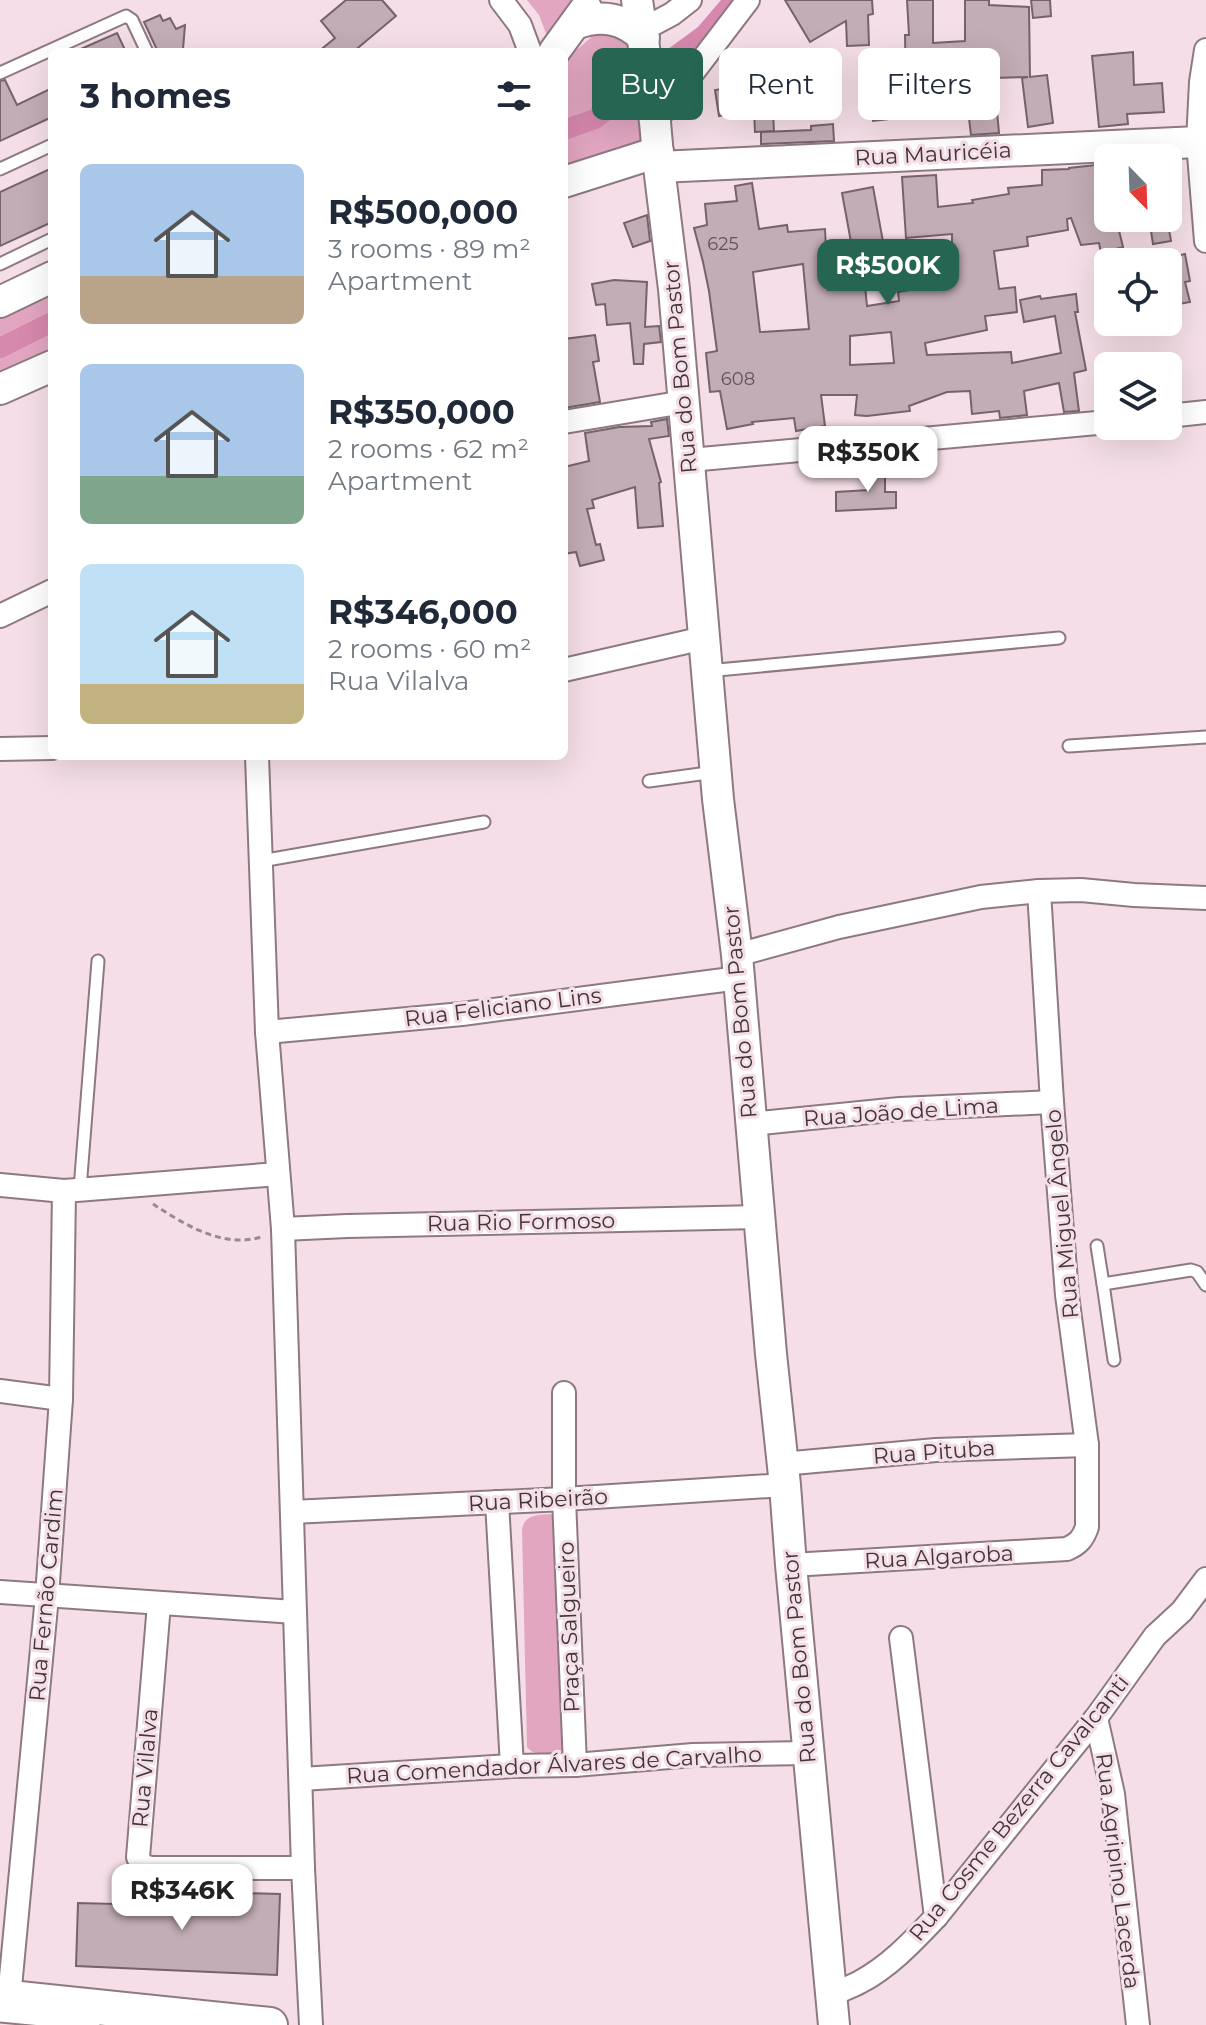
<!DOCTYPE html>
<meta charset="utf-8">
<style>
:root{--surface:#fff;--page:#f6f6f7;--text:#1f2937;--muted:#747a83;--accent:#256552}
body{margin:0;font-family:Montserrat,sans-serif;background:var(--page);color:var(--text);height:100vh;display:flex;flex-direction:column;font-size:30px;white-space:nowrap}
*{box-sizing:border-box;margin:0}
p{font-size:26px;color:var(--muted)}
.icon{flex:none;width:44px;height:44px;fill:none;stroke:currentColor;stroke-width:2;stroke-linecap:round;stroke-linejoin:round}
.map{position:relative;flex:1;overflow:hidden}
.sheet{position:absolute;left:48px;top:48px;width:520px;height:712px;display:flex;flex-direction:column;background:var(--surface);border-radius:12px;box-shadow:0 8px 32px #0002}
.sheet>*{flex:none}
.banner{position:absolute;left:592px;top:48px;width:494px;height:72px;display:flex;gap:16px}
.needle{width:52px;rotate:157deg}
.tools{position:absolute;left:1094px;top:144px;display:grid;gap:16px}
.tools a{display:grid;place-items:center;width:88px;height:88px;border-radius:12px;background:var(--surface);box-shadow:0 8px 32px #0002;font-size:40px}
.price{position:absolute;translate:-50% -68px;padding:0 18px;border-radius:16px;background:#fff;color:#222;font-size:26px;line-height:52px;filter:drop-shadow(0 2px 4px #0008)}
.price::after{content:'';position:absolute;left:50%;top:48px;width:24px;height:18px;margin-left:-12px;background:inherit;clip-path:polygon(0 0,100% 0,50% 100%)}
.price.current{background:var(--accent);color:#fff}
ul{padding:0;list-style:none}
li{display:flex;align-items:center;gap:24px;height:200px;padding:0 32px}
li span{display:grid;place-items:center;flex:none;width:224px;height:160px;border-radius:12px;color:#555}
li>.icon{margin-inline-start:auto}
span .icon{width:96px;height:96px;fill:#fffc;stroke-width:1}
li b{font-size:34px}
h2{display:flex;justify-content:space-between;align-items:center;height:96px;padding:0 32px;font-size:34px}
.chip{padding:0 28px;border-radius:12px;background:var(--surface);box-shadow:0 8px 32px #0002;font-size:28px;line-height:72px}
.chip.current{background:var(--accent);color:#fff}
.map>svg:first-child{display:block}
</style>
<div class="map">
<svg width="1206" height="2025" viewBox="0 0 1206 2025">
<rect width="100%" height="100%" fill="#f5dee7"/>
<!-- green -->
<g fill="#e2a6c1">
<path d="M 527,0 L 600,0 L 562,52 L 550,44 L 539,15 Z"/>
<path d="M 596,33 L 626,33 L 645,138 L 643,143 L 564,177 L 564,61 Z"/>
<path d="M 52,284 L 52,360 L 0,383 L 0,308 Z"/>
<path d="M 550,1514 L 555,1516 L 565,1750 C 554,1756 534,1757 527,1747 L 522,1530 C 524,1515 537,1515 550,1514 Z"/>
</g>
<!-- water -->
<path fill="#d788ad" d="M 721,0 L 747,0 L 716,38 L 665,90 L 664,52 L 698,27 Z"/>
<g fill="none" stroke-linecap="round" stroke-linejoin="round">
<!-- canal -->
<g stroke="#d788ad" stroke-width="20">
<path d="M 564,130 L 595,119 L 686,49"/>
<path d="M 0,348 L 52,322"/>
</g>
</g>
<!-- building -->
<g fill="#c2acb5" stroke="#76626b" stroke-width="2" fill-rule="evenodd">
<path d="M 346,0 L 382,0 L 396,16 L 353,52 L 318,52 L 335,38 L 321,21 Z"/>
<path d="M 785,0 L 872,0 L 873,14 L 868,15 L 869,45 L 847,46 L 846,21 L 810,42 Z"/>
<path d="M 907,0 L 933,0 L 933,43 L 965,41 L 965,0 L 989,0 L 989,5 L 1029,7 L 1030,77 L 1047,75 L 1053,123 L 1028,127 L 1022,78 L 1028,77 L 994,78 L 999,133 L 971,135 L 968,110 L 873,121 L 865,69 L 882,65 L 906,93 L 905,35 L 909,35 Z"/>
<path d="M 1031,0 L 1050,0 L 1051,16 L 1033,18 Z"/>
<path d="M 160,15 L 163,21 L 170,18 L 176,29 L 185,25 L 183,49 L 178,52 L 158,52 L 144,22 Z"/>
<path d="M 117,33 L 126,52 L 74,52 Z"/>
<path d="M 1133,52 L 1134,85 L 1162,83 L 1164,112 L 1127,114 L 1128,124 L 1099,127 L 1092,56 Z"/>
<path d="M 772,66 L 774,94 L 772,95 L 774,131 L 755,132 L 754,110 L 719,116 L 715,90 L 743,86 L 742,69 Z"/>
<path d="M 5,80 L 17,105 L 52,88 L 52,117 L 0,141 L 0,81 Z"/>
<path d="M 833,124 L 834,141 L 761,144 L 761,132 L 811,130 L 811,126 Z"/>
<path d="M 1105,164 L 1108,218 L 1116,218 L 1123,247 L 1101,253 L 1099,243 L 1081,245 L 1071,218 L 1067,219 L 1068,230 L 1027,237 L 1028,246 L 994,251 L 999,289 L 1015,287 L 1017,312 L 985,316 L 987,330 L 925,343 L 927,355 L 1011,352 L 1012,363 L 1061,353 L 1055,316 L 1024,322 L 1020,300 L 1040,296 L 1041,299 L 1076,294 L 1078,312 L 1075,312 L 1086,370 L 1074,373 L 1079,411 L 1064,412 L 1059,383 L 1024,391 L 1027,415 L 1000,418 L 999,411 L 972,414 L 970,391 L 947,392 L 909,406 L 910,411 L 867,416 L 855,415 L 857,395 L 821,395 L 825,426 L 796,431 L 794,418 L 752,422 L 753,424 L 727,429 L 720,391 L 710,392 L 706,353 L 717,351 L 709,291 L 703,262 L 694,228 L 707,225 L 705,204 L 737,201 L 735,186 L 752,183 L 759,229 L 787,225 L 788,232 L 825,229 L 828,290 L 865,286 L 867,306 L 899,301 L 898,292 L 910,290 L 910,286 L 952,282 L 952,234 L 906,238 L 902,177 L 936,175 L 938,207 L 973,203 L 972,200 L 1009,194 L 1008,188 L 1042,185 L 1042,170 L 1069,169 L 1069,168 ZM 803,264 L 809,329 L 760,332 L 753,272 ZM 891,332 L 894,363 L 850,365 L 850,336 Z"/>
<path d="M 52,168 L 52,222 L 0,246 L 0,192 Z"/>
<path d="M 873,187 L 886,258 L 855,264 L 842,193 Z"/>
<path d="M 647,215 L 650,241 L 633,247 L 624,223 Z"/>
<path d="M 1149,218 L 1167,218 L 1171,241 L 1153,244 Z"/>
<path d="M 1185,254 L 1190,281 L 1185,282 L 1190,302 L 1168,306 L 1168,284 L 1173,284 L 1168,258 Z"/>
<path d="M 614,280 L 647,282 L 645,327 L 659,326 L 661,342 L 644,344 L 643,364 L 634,364 L 630,323 L 607,325 L 605,304 L 596,305 L 592,284 Z"/>
<path d="M 595,335 L 599,361 L 593,362 L 600,402 L 564,408 L 564,339 Z"/>
<path d="M 667,419 L 669,436 L 649,439 L 661,482 L 659,483 L 663,526 L 638,528 L 635,487 L 592,500 L 594,508 L 587,509 L 596,545 L 600,544 L 604,560 L 580,566 L 576,552 L 564,554 L 564,467 L 589,461 L 585,433 L 619,427 L 652,426 L 651,422 Z"/>
<path d="M 868,466 L 885,466 L 885,492 L 896,492 L 896,508 L 836,511 L 836,492 L 869,490 Z"/>
<path d="M 116,1890 L 280,1894 L 277,1975 L 76,1966 L 78,1903 L 116,1904 Z"/>
</g>
<g fill="none" stroke-linecap="round" stroke-linejoin="round">
<!-- lane casing -->
<g stroke="#8e7982" stroke-width="15">
<g id="lane">
<path d="M 0,73 L 126,16 L 132,20 L 147,52"/>
<path d="M 0,169 L 52,145"/>
<path d="M 0,264 L 52,239"/>
<path d="M 707,671 L 1059,638"/>
<path d="M 1069,746 L 1206,737"/>
<path d="M 649,781 L 715,772"/>
<path d="M 261,861 L 484,822"/>
<path d="M 80,1189 L 98,961"/>
<path d="M 1097,1246 L 1103,1284"/>
<path d="M 1114,1360 L 1103,1284 L 1191,1270 L 1197,1272 L 1206,1285"/>
<path d="M 0,2016 L 94,2025"/>
</g>
</g>
<!-- street casing -->
<g stroke="#8e7982" stroke-width="26">
<g id="street">
<path d="M 501,0 L 520,25 L 530,52"/>
<path d="M 642,30 L 672,14 L 690,0"/>
<path d="M 1206,50 L 1201,82 L 1198,142 L 1206,241"/>
<path d="M 655,122 L 748,0"/>
<path d="M 1168,416 L 1206,412"/>
<path d="M 564,422 L 684,402"/>
<path d="M 690,460 L 1108,422"/>
<path d="M 0,616 L 52,591"/>
<path d="M 564,670 L 704,638"/>
<path d="M 0,749 L 52,748"/>
<path d="M 257,756 L 267,1032 L 283,1229 L 303,1868 L 311,2025"/>
<path d="M 737,955 L 839,927 L 981,897 L 1039,891 L 1081,890 L 1134,895 L 1206,898"/>
<path d="M 267,1032 L 462,1014 L 739,978"/>
<path d="M 751,1124 L 900,1109 L 1052,1102"/>
<path d="M 0,1185 L 64,1191 L 278,1174"/>
<path d="M 283,1229 L 347,1226 L 759,1217"/>
<path d="M 0,1391 L 61,1399"/>
<path d="M 564,1393 L 564,1499 L 575,1765"/>
<path d="M 782,1464 L 936,1450 L 1087,1445"/>
<path d="M 497,1502 L 512,1766"/>
<path d="M 292,1512 L 564,1499 L 785,1485"/>
<path d="M 791,1565 L 1067,1549 C 1078,1544 1083,1539 1087,1527 L 1087,1445 L 1067,1295 L 1052,1102 L 1039,891"/>
<path d="M 0,1592 L 295,1612"/>
<path d="M 159,1604 L 138,1857 L 142,1866 L 152,1868 L 303,1868"/>
<path d="M 901,1638 L 936,1917"/>
<path d="M 1096,1718 L 1113,1794 L 1138,2025"/>
<path d="M 301,1779 L 512,1766 L 575,1765 L 693,1755 L 808,1753"/>
<path d="M 831,1995 C 841,1990 851,1987 860,1982 C 890,1966 913,1941 936,1917 L 1096,1718 L 1155,1636 L 1182,1611 L 1206,1579"/>
<path d="M 9,1998 L 47,1596 L 61,1399 L 64,1191"/>
</g>
</g>
<!-- secondary casing -->
<g stroke="#8e7982" stroke-width="34">
<g id="secondary">
<path d="M 637,0 L 655,122 L 659,167 L 674,289 L 718,799 L 737,955 L 771,1354 L 785,1485 L 791,1565 L 834,2025"/>
<path d="M 575,24 C 601,14 624,18 644,38"/>
<path d="M 554,52 L 586,8"/>
<path d="M 659,167 L 1198,142 L 1206,139"/>
<path d="M 564,182 L 658,152"/>
<path d="M 0,302 L 52,277"/>
<path d="M 0,389 L 52,366"/>
</g>
</g>
<!-- primary casing -->
<g stroke="#8e7982" stroke-width="38">
<path id="primary" d="M 0,1997 L 270,2025"/>
</g>
<!-- path -->
<path stroke="#998990" stroke-width="3" stroke-dasharray="6 4" stroke-linecap="butt" d="M 153,1204 C 185,1225 225,1250 264,1236"/>
<!-- lane -->
<use href="#lane" stroke="#fff" stroke-width="11"/>
<!-- street -->
<use href="#street" stroke="#fff" stroke-width="22"/>
<!-- secondary -->
<use href="#secondary" stroke="#fff" stroke-width="30"/>
<!-- primary -->
<use href="#primary" stroke="#fff" stroke-width="34"/>
</g>
<g text-anchor="middle" dominant-baseline="central" stroke-width="6" stroke-linejoin="round" paint-order="stroke">
<!-- number labels -->
<g font-size="18" fill="#605459">
<text x="723" y="244">625</text>
<text x="738" y="379">608</text>
</g>
<!-- street labels -->
<g font-size="22" fill="#3f363a" stroke="#f5dee7">
<text transform="translate(933 154) rotate(-3)">Rua Mauricéia</text>
<text transform="translate(680 367) rotate(-95)">Rua do Bom Pastor</text>
<text transform="translate(503 1007) rotate(-7)">Rua Feliciano Lins</text>
<text transform="translate(740 1012) rotate(-95)">Rua do Bom Pastor</text>
<text transform="translate(901 1112) rotate(-4)">Rua João de Lima</text>
<text transform="translate(1062 1214) rotate(-95)">Rua Miguel Ângelo</text>
<text transform="translate(521 1222) rotate(-1)">Rua Rio Formoso</text>
<text transform="translate(934 1452) rotate(-4)">Rua Pituba</text>
<text transform="translate(538 1500) rotate(-3)">Rua Ribeirão</text>
<text transform="translate(939 1557) rotate(-3)">Rua Algaroba</text>
<text transform="translate(46 1595) rotate(-85)">Rua Fernão Cardim</text>
<text transform="translate(569 1627) rotate(-92)">Praça Salgueiro</text>
<text transform="translate(799 1657) rotate(-95)">Rua do Bom Pastor</text>
<text transform="translate(554 1765) rotate(-3)">Rua Comendador Álvares de Carvalho</text>
<text transform="translate(145 1768) rotate(-85)">Rua Vilalva</text>
<text transform="translate(1019 1808) rotate(-51)">Rua Cosme Bezerra Cavalcanti</text>
<text transform="translate(1118 1871) rotate(83)">Rua Agripino Lacerda</text>
</g>
</g>
</svg>
<div class="tools">
<a><svg class="needle" viewBox="-14 -14 28 28"><path d="M0-13l5 13h-10z" fill="#e53935"/><path d="M0 13l5-13h-10z" fill="#747a83"/></svg></a>
<a><svg class="icon" aria-label="locate" viewBox="0 0 24 24"><circle cx="12" cy="12" r="6"/><path d="M12 2v4M12 18v4M2 12h4M18 12h4"/></svg></a>
<a><svg class="icon" aria-label="layers" viewBox="0 0 24 24"><path d="M12 4l9 5-9 5-9-5zM3 14l9 5 9-5"/></svg></a>
</div>
<b class="price current" style="left:888px;top:307px">R$500K</b>
<b class="price" style="left:868px;top:494px">R$350K</b>
<b class="price" style="left:182px;top:1932px">R$346K</b>
<div class="banner">
<a class="chip current">Buy</a>
<a class="chip">Rent</a>
<a class="chip">Filters</a>
</div>
<section class="sheet">
<h2>3 homes<svg class="icon" aria-label="filters" viewBox="0 0 24 24"><path d="M4 7h16M4 17h16"/><circle cx="9" cy="7" r="2"/><circle cx="15" cy="17" r="2"/></svg></h2>
<ul>
<li><span style="background:linear-gradient(#a9c7e8 70%,#b9a48a 0)"><svg class="icon" aria-label="home" viewBox="0 0 24 24"><path d="M3 11l9-7 9 7M6 9v11h12V9"/></svg></span><div><b>R$500,000</b><p>3 rooms · 89 m²</p><p>Apartment</p></div></li>
<li><span style="background:linear-gradient(#a9c7e8 70%,#7fa58c 0)"><svg class="icon" aria-label="home" viewBox="0 0 24 24"><path d="M3 11l9-7 9 7M6 9v11h12V9"/></svg></span><div><b>R$350,000</b><p>2 rooms · 62 m²</p><p>Apartment</p></div></li>
<li><span style="background:linear-gradient(#bfe0f5 75%,#c2b280 0)"><svg class="icon" aria-label="home" viewBox="0 0 24 24"><path d="M3 11l9-7 9 7M6 9v11h12V9"/></svg></span><div><b>R$346,000</b><p>2 rooms · 60 m²</p><p>Rua Vilalva</p></div></li>
</ul>
</section>
</div>
